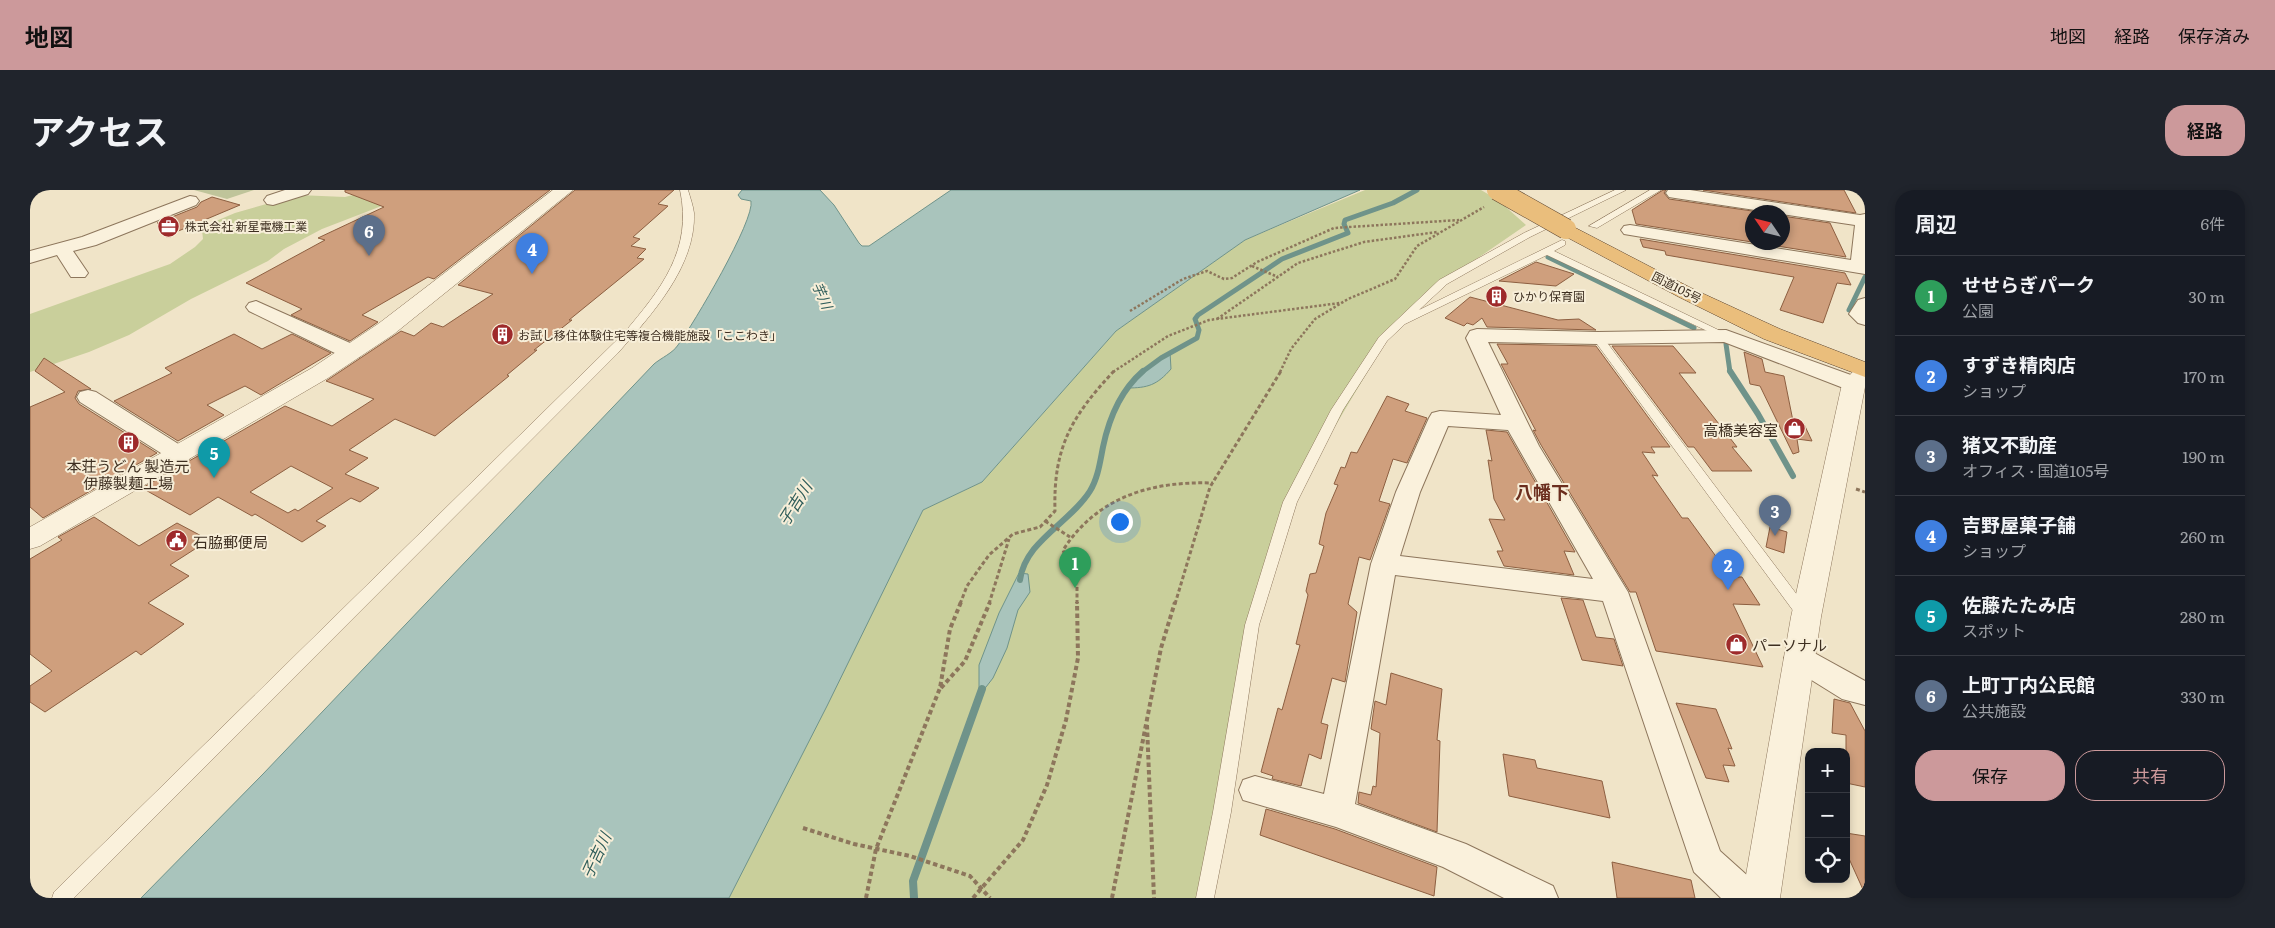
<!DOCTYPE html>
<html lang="ja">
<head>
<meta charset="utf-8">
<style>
	body { margin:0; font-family:Literata,"Noto Sans JP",serif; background:#20242c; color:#f1f3f6 }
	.controls { position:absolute; right:15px; bottom:15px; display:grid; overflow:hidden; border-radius:10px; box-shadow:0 2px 8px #0003 }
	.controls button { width:45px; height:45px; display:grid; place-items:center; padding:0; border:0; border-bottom:1px solid #363941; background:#171b24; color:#f1f3f6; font:25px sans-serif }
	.compass { position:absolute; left:1715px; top:15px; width:45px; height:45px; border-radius:50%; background:#171b24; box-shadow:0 2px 8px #0003; rotate:305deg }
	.you { position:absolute; left:1089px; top:331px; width:18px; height:18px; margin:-12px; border:4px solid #fff; border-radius:50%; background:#1a73e8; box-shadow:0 0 0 8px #1a73e833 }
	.badge { display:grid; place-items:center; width:32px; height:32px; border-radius:50%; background:#cc999b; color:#fff; font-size:16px; font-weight:700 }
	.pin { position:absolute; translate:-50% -41px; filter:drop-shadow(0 1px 2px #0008) }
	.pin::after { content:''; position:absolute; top:26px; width:18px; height:15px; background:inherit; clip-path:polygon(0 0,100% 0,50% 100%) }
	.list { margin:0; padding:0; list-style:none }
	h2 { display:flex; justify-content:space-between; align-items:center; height:65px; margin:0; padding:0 20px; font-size:21px }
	h2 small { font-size:16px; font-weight:400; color:#9ea1a6 }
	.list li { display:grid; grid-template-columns:32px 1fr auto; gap:15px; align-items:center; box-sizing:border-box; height:80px; padding:0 20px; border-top:1px solid #363941 }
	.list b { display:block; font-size:19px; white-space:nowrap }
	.list p { margin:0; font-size:16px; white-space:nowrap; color:#9ea1a6 }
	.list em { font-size:16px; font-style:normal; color:#9ea1a6 }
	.actions { display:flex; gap:10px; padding:15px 20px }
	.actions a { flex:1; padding:11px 0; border:1px solid #cc999b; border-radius:20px; text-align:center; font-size:18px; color:#cc999b }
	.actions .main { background:#cc999b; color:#111 }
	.icon { flex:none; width:28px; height:28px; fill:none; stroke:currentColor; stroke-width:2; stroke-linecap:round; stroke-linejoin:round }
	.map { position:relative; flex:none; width:1835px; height:708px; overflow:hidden; border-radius:20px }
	header { display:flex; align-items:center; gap:30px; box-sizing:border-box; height:70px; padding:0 25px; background:#cc999b; color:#111 }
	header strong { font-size:24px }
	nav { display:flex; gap:28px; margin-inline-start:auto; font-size:18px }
	.intro { display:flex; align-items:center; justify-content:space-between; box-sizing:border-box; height:120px; padding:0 30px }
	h1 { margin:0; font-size:35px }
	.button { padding:12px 22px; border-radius:20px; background:#cc999b; color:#111; font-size:18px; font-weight:700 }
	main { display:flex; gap:30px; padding:0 30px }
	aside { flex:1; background:#171b24; border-radius:20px; box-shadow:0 2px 8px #0003 }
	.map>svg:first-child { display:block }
	.green { fill:#c9cf9b }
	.cemetery { fill:#bfc49a }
	.water { fill:#a9c4bc; stroke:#6f938a }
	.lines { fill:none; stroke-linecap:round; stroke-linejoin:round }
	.stream-far2 { stroke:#6f938a; stroke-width:5 }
	.stream-far1 { stroke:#6f938a; stroke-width:6 }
	.stream { stroke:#6f938a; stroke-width:8 }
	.building { fill:#cf9f7d; stroke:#8d5f41; fill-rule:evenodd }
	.service-casing { stroke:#8d765c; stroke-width:1 }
	.minor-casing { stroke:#8d765c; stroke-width:2 }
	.tertiary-casing { stroke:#8d765c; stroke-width:1 }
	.trunk-casing { stroke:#5b4430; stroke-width:1 }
	.path-far2 { stroke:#8d765c; stroke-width:2.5; stroke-dasharray:2.5 2; stroke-linecap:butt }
	.path-far1 { stroke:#8d765c; stroke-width:3; stroke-dasharray:4 2.5; stroke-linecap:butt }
	.path { stroke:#8d765c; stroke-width:4; stroke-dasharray:4.5 3; stroke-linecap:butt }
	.service { fill:#faf1dc; fill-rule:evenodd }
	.minor { fill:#faf1dc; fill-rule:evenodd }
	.tertiary { fill:#faf1dc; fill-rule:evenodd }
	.trunk { fill:#eabe7c; fill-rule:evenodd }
	.trunk-bridge-casing { stroke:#5b4430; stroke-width:21; stroke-linecap:butt }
	.trunk-bridge { stroke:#eabe7c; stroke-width:20 }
	.labels { text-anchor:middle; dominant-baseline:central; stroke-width:4; stroke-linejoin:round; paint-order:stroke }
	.far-poi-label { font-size:12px; fill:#3d2e20; stroke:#f7eed8; text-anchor:start }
	.far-street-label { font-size:12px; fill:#3d2e20; stroke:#f7eed8 }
	.far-water-label { font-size:14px; font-style:italic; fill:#2f5d5a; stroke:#f7eed8 }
	.poi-label { font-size:15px; fill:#3d2e20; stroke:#f7eed8; text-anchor:start }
	.water-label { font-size:16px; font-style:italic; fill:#2f5d5a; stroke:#f7eed8 }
	.quarter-label { font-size:18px; font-weight:bold; fill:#6b2e1e; stroke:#f7eed8 }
</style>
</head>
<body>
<header>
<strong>地図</strong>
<nav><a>地図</a><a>経路</a><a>保存済み</a></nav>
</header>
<div class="intro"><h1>アクセス</h1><a class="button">経路</a></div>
<main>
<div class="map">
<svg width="1835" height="708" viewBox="0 0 1835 708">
	<rect width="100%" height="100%" fill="#f0e4c8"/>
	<!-- green -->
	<g class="green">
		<polygon points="383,0 349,17 292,39 254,59 238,71 161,109 99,145 59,162 0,182 0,124 140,74 165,57 173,49 172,40 179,34 205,23 268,5 315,7 339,1"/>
		<polygon points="1335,0 1451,0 1468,10 1496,35 1413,92 1363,139 1260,312 1214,476 1175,708 699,708 893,320 952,292 1086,141 1215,50"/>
	</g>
	<!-- cemetery -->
	<polygon class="cemetery" points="164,0 224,0 197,9"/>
	<!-- water -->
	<g class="water">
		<path d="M712,0H790L804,15L829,53L832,56H839L921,0H1330L1215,50L1086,141L952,292L893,320L797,516L699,708H111L233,584L624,174C631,168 643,163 648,155C663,135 725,30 721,11L711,9L708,5Z"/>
		<path d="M1140,162L1141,179C1127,195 1118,198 1097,198L1102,191Z"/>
		<polygon points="989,383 998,384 1000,402 988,420 977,458 963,488 949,506 949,475 969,423"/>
	</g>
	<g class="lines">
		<!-- stream-far2 -->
		<g class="stream-far2">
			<polyline points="1518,67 1664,138"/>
			<polyline points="1819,120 1835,87"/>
			<polyline points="1696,154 1700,182"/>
			<polyline points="1112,182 1131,168 1167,148 1169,140 1165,129 1168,125 1252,69 1318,43 1314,34 1315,30 1363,13 1387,0"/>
		</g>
		<!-- stream-far1 -->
		<g class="stream-far1">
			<polyline points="1700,181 1728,224 1763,286"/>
			<path d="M990,390C995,351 1040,333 1060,301C1068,288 1070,272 1073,257C1079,228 1090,201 1113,181"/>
		</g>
		<!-- stream -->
		<polyline class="stream" points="884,708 883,691 952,499"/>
	</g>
	<!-- building -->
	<g class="building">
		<polygon points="315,0 520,0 404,89 398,87 332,125 348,132 320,151 261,125 272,119 216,93 295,50 288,48 354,17 315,2"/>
		<path d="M545,0H644L628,14L638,16L603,47L610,49L601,56L616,59L607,68L614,69L539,130H542L504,160H507L477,185L479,186L405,246L365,229L319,260L338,268L315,284L349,298L330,312L321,308L286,331L296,336L272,352L225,324L222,326L188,307L160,325L112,298L255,216L302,236L344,209L296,191L371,141L384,146L401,133L413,137L463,104L428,95ZM261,276L303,298L268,321L265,319L258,323L220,302Z"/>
		<polygon points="1633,0 1636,0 1634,3 1639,9 1729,22 1722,22 1722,52 1606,34 1602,20"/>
		<polygon points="1673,0 1814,0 1826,23"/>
		<polygon points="182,7 210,15 146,42 127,33 167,17 171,12"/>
		<polygon points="1752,26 1800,33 1816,67 1722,52 1752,52"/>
		<polygon points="1610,49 1815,83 1821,95 1807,93 1793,133 1750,120 1764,87 1636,65 1635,61 1613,57"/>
		<polygon points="1506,72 1544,84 1526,96 1469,91"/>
		<polygon points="1440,107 1528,130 1549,129 1566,140 1457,137 1452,128 1443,135 1437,133 1434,136 1415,128"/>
		<polygon points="204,144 232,159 262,144 301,163 231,205 215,196 177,215 194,225 148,251 84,211 142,183 135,178"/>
		<polygon points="1467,154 1566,156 1640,257 1621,257 1625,263 1612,262 1628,286 1622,285 1652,328 1658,328 1701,387 1712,387 1730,415 1703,414 1733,477 1626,461 1606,402 1600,402 1511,255 1503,240 1506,241 1471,174 1478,174"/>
		<polygon points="1582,156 1643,156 1666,183 1649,183 1707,257 1702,257 1722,281 1682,281 1664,257 1658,257"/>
		<polygon points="1714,162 1732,169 1735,182 1754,186 1763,231 1773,232 1782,251 1767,249 1769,262 1763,264 1730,196 1720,194"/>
		<polygon points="14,168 61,199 48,201 45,208 49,214 127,263 13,328 0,317 0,217 35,202 5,181"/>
		<polygon points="1357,206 1379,214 1375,221 1397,228 1377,273 1363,269 1349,311 1360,314 1340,370 1329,367 1318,414 1327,422 1315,492 1302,488 1291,533 1298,535 1291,569 1279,564 1271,596 1242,589 1243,586 1231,582 1248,518 1252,520 1270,455 1266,454 1278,405 1276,401 1280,384 1286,383 1294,356 1289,354 1296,323 1308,295 1304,294 1311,277 1315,278 1321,262 1327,263"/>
		<polygon points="1456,240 1477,242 1545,362 1534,361 1544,385 1474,376 1467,361 1473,361 1459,329 1475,330 1464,309 1458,270 1462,271"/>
		<polygon points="64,327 109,356 147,333 179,350 140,375 159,386 118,413 154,434 111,465 106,461 15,522 0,512 0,496 22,481 0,464 0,369 32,350 28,347"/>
		<polygon points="1740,337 1757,342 1754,363 1736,357"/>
		<polygon points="1531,408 1553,410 1566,447 1584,449 1593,476 1552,470"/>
		<polygon points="1361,483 1412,499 1407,550 1410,551 1407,642 1328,613 1329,602 1341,605 1343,596 1346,597 1350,543 1341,539 1345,511 1356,515"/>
		<polygon points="1804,509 1820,513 1835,541 1835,597 1816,593 1816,545 1802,543"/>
		<polygon points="1646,513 1686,519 1702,559 1698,558 1705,576 1693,575 1699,592 1676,588"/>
		<polygon points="1473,564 1505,570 1507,578 1572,591 1580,628 1479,606"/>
		<polygon points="1236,619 1305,639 1407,677 1404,706 1230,645"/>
		<polygon points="1816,643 1835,646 1835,704 1816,662"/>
		<polygon points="1582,672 1661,690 1665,708 1587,708"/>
	</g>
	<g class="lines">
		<defs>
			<g id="service">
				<path d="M650,0H658C660,7 663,15 664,23C666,77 621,125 588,163L44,708H22L24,702L594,143C631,99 663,60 650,0Z"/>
				<polygon points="1585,0 1596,0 1500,47 1417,94 1389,120 1532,50 1535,51 1535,55 1524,61 1701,146 1700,148 1692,148 1517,65 1375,134 1357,151 1313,220 1267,312 1229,435 1201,622 1184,708 1166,708 1183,622 1215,435 1253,312 1301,220 1349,147 1409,90 1494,43"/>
				<polygon points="1620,0 1631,0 1567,38 1559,36"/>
				<polygon points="1568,145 1572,146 1780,422 1782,426 1780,430 1770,430 1564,150 1563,148"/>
			</g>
			<g id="minor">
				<polygon points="255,0 281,0 278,4 243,15 237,14 234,10 237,6"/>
				<polygon points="1638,0 1660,0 1830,25 1835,24 1835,84 1594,44 1591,40 1594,36 1600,35 1821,70 1825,35 1645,8 1639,7 1636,3"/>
				<polygon points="160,6 166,7 169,11 166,15 66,55 43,61 58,83 55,87 41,87 27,65 0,73 0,61 52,47"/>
				<polygon points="1835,108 1835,135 1828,133 1819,124 1828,110"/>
				<polygon points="226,111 329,157 332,162 329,167 321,168 313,167 219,121 216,117 219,113"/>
				<path d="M1447,139L1568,142L1696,140L1832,189L1835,194L1832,199L1824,201L1816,199L1694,152L1568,154L1458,152L1509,256L1598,402L1690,661L1729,696L1734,708H1691L1664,682L1573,411L1365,385L1325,614L1436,654L1523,696L1528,708H1474L1413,677L1306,637L1213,610L1209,600L1213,590L1225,586L1294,604L1341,374L1366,302L1399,228L1402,223L1410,221L1471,225L1436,148L1440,141ZM1418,236L1478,240L1563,389L1370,366L1390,302Z"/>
				<polygon points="58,200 66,202 158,260 162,265 158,270 150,273 142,270 50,212 47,207 50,202"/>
				<polygon points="1769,457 1779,460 1835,491 1835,515 1812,509 1759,476 1754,468 1759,460"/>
			</g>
			<g id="tertiary">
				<polygon points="523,0 543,0 364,144 298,188 10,356 0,359 0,337 282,178 348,134"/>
				<polygon points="1835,175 1835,197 1791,427 1750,708 1712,708 1761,427 1812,194 1827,177"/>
			</g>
			<polygon id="trunk" points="1536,33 1663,99 1750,139 1835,172 1835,187 1734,149 1649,107 1529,43 1527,39 1529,35"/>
		</defs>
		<!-- service casing -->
		<use href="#service" class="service-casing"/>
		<!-- minor casing -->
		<use href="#minor" class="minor-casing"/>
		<!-- tertiary casing -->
		<use href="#tertiary" class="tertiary-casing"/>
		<!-- trunk casing -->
		<use href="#trunk" class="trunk-casing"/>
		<!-- path-far2 -->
		<g class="path-far2">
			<polyline points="1222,76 1248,87"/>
			<polyline points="1100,121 1153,89 1177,81 1194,89 1202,88 1227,72 1304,38 1429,30"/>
			<polyline points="1187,129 1268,73 1334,52 1407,42"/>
			<polyline points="1083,182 1138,146 1179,130 1310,113"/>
			<polyline points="1250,182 1261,159 1285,129 1318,109 1365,89 1387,56 1454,17"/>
		</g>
		<!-- path-far1 -->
		<g class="path-far1">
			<polyline points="1826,299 1835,302"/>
			<polyline points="1015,331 1040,347"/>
			<path d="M930,414L937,396L959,365L983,344L1010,337L1025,321C1023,257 1042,226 1084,181"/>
			<polyline points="959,414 979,349"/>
			<path d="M1047,414V397L1033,360C1068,306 1122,291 1183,293"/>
			<polyline points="1145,414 1180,297 1251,181"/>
		</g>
		<!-- path -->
		<g class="path">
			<polyline points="911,498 935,471 960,412"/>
			<polyline points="1117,535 1124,708"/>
			<polyline points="773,638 824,654 880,666 940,686 960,708"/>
			<polyline points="836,708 846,659 910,498 920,439 931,412"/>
			<polyline points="943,708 993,650 1017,595 1036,530 1048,468 1047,412"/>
			<polyline points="1082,708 1131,458 1145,412"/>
		</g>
		<!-- service -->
		<use href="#service" class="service"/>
		<!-- minor -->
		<use href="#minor" class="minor"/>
		<!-- tertiary -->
		<use href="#tertiary" class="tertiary"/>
		<!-- trunk -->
		<use href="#trunk" class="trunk"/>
		<defs>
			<polyline id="trunk-bridge" points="1467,0 1536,39"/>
		</defs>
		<!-- trunk-bridge casing -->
		<use href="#trunk-bridge" class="trunk-bridge-casing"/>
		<!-- trunk-bridge -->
		<use href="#trunk-bridge" class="trunk-bridge"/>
	</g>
	<!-- icons -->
	<defs>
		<symbol id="office-disc" viewBox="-11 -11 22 22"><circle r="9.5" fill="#9e2a2b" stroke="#f7eed8"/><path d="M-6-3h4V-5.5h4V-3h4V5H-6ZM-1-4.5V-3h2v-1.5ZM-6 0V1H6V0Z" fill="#fff"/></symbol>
		<symbol id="building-disc" viewBox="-11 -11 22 22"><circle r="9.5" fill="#9e2a2b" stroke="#f7eed8"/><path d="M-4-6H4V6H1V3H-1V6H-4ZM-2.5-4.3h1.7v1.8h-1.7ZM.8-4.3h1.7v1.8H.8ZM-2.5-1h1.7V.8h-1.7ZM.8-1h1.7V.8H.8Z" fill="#fff"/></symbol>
		<symbol id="shop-disc" viewBox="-11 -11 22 22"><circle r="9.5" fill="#9e2a2b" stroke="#f7eed8"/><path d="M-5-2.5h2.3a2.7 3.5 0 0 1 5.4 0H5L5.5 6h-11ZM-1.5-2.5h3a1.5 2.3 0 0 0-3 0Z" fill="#fff"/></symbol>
		<symbol id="civic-disc" viewBox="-11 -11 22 22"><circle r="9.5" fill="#9e2a2b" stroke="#f7eed8"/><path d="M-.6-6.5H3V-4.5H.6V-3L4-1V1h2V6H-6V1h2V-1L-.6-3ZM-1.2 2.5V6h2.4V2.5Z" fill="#fff"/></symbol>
	</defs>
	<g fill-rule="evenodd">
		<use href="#office-disc" x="126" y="24" width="25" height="25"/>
		<use href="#building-disc" x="1454" y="94" width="25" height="25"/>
		<use href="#building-disc" x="460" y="132" width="25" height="25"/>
		<use href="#shop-disc" x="1752" y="226" width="25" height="25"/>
		<use href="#building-disc" x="86" y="240" width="25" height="25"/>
		<use href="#civic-disc" x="134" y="338" width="25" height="25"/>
		<use href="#shop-disc" x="1694" y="442" width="25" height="25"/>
	</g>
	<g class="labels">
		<!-- far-poi labels -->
		<g class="far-poi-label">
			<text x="155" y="36">株式会社 新星電機工業</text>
			<text x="1483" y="106">ひかり保育園</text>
			<text x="488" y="145">お試し移住体験住宅等複合機能施設「ここわき」</text>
		</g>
		<!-- far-street labels -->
		<g class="far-street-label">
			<text transform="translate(1647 97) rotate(27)">国道105号</text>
		</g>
		<!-- far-water labels -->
		<g class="far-water-label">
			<text transform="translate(793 105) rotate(66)">芋川</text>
		</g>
		<!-- poi labels -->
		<g class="poi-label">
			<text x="1748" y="239" text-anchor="end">高橋美容室</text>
			<text x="98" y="275" text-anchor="middle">本荘うどん 製造元<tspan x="98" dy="17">伊藤製麺工場</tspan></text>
			<text x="163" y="351">石脇郵便局</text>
			<text x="1722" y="454">パーソナル</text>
		</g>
		<!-- water labels -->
		<g class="water-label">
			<text transform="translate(764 313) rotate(-58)">子吉川</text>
			<text transform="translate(565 665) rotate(-65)">子吉川</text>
		</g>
		<!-- quarter labels -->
		<g class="quarter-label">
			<text x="1512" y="301">八幡下</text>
		</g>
	</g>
</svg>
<div class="controls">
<button>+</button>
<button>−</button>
<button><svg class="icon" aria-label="locate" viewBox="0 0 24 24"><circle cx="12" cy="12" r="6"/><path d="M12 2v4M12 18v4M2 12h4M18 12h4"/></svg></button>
</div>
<svg class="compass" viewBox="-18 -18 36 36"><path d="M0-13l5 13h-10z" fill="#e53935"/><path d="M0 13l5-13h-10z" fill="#9ea1a6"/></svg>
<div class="you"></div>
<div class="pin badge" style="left:1045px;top:398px;background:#2e9e5b">1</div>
<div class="pin badge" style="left:1698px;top:400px;background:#3f7fe0">2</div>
<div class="pin badge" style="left:1745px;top:346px;background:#5c6f8a">3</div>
<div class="pin badge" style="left:502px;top:84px;background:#3f7fe0">4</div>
<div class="pin badge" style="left:184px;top:288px;background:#0f9aa8">5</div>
<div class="pin badge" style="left:339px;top:66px;background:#5c6f8a">6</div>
</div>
<aside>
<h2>周辺<small>6件</small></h2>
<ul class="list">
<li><span class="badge" style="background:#2e9e5b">1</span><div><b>せせらぎパーク</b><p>公園</p></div><em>30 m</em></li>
<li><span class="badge" style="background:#3f7fe0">2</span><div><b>すずき精肉店</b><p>ショップ</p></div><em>170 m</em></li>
<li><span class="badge" style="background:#5c6f8a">3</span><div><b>猪又不動産</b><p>オフィス · 国道105号</p></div><em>190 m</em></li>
<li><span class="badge" style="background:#3f7fe0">4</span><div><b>吉野屋菓子舗</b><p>ショップ</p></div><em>260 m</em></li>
<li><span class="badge" style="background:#0f9aa8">5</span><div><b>佐藤たたみ店</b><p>スポット</p></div><em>280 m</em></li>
<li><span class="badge" style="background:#5c6f8a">6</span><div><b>上町丁内公民館</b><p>公共施設</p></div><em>330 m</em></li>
</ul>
<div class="actions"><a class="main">保存</a><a>共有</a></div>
</aside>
</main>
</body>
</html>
